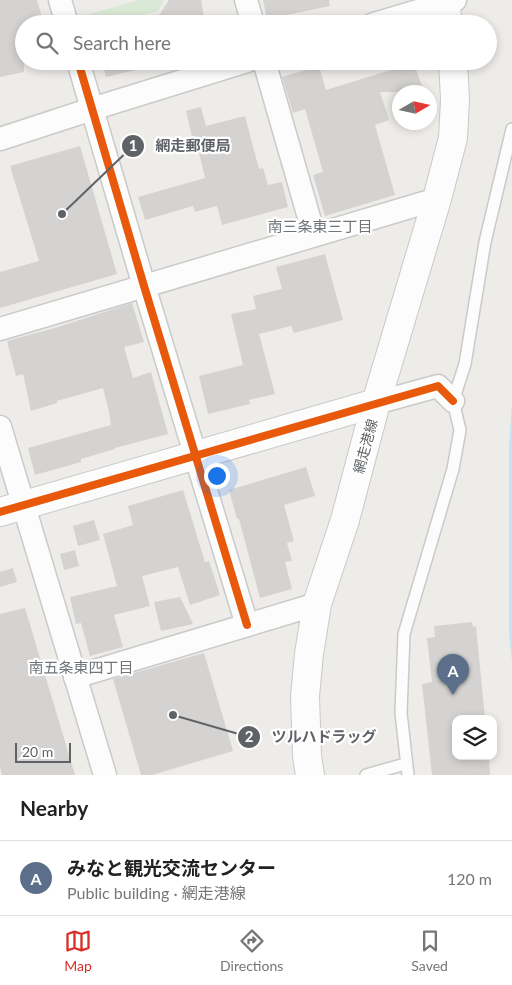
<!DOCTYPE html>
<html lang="en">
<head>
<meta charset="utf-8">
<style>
	body { margin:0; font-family:Lato,"Noto Sans JP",sans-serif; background:#f6f6f6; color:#222 }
	.controls { position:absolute; right:15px; bottom:15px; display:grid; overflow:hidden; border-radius:10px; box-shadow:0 2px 8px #0003 }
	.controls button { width:45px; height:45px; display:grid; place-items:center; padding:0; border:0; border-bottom:1px solid #e0e0e0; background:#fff; color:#222; font:25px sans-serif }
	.compass { position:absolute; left:392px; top:85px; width:45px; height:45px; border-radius:50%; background:#fff; box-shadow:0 2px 8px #0003; rotate:81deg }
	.scale { position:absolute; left:15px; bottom:12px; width:56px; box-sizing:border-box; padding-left:5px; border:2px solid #5f6367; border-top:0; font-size:14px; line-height:18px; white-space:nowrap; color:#5f6367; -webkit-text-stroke:4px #fff; paint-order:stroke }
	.you { position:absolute; left:216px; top:475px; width:18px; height:18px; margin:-12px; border:4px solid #fff; border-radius:50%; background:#1a73e8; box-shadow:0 0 0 8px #1a73e833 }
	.badge { display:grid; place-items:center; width:32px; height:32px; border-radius:50%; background:#d93025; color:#fff; font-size:16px; font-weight:700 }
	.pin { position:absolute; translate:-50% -41px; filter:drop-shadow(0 1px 2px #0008) }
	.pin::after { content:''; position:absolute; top:26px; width:18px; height:15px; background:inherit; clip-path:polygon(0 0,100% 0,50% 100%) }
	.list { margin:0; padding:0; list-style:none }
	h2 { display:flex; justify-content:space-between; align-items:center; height:65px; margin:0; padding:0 20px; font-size:21px }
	h2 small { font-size:16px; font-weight:400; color:#767676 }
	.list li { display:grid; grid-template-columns:32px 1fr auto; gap:15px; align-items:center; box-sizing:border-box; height:75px; padding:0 20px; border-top:1px solid #e0e0e0 }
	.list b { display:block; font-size:19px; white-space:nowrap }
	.list p { margin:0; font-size:16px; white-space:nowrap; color:#767676 }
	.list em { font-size:16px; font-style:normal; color:#767676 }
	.icon { flex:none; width:28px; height:28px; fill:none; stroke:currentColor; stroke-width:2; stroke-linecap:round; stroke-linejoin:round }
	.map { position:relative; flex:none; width:512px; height:775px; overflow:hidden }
	.search { position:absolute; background:#fff; box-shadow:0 2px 8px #0003; left:15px; right:15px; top:15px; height:55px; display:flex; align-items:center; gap:12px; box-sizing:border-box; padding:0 18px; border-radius:28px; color:#767676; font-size:19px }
	.sheet { height:140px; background:#fff }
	nav { display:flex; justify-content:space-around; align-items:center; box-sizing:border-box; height:70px; border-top:1px solid #e0e0e0; background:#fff; font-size:14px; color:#767676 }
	nav a { display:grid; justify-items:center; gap:2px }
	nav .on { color:#d93025 }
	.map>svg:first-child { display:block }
	.green { fill:#dae9d5 }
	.water { fill:#c0e4f6 }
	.building { fill:#d5d3d2 }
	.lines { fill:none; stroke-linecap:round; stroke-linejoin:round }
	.service-casing { stroke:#cacaca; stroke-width:14 }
	.minor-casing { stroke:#cacaca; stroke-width:25 }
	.tertiary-casing { stroke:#cacaca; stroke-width:30 }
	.secondary-casing { stroke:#c8c9c8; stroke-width:30 }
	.service { stroke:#fcfcfc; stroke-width:11 }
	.minor { stroke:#fcfcfc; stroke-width:22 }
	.tertiary { stroke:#fcfcfc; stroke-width:28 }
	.secondary { stroke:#fcfcfc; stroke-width:28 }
	.cycleway-casing { stroke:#fff; stroke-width:11 }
	.cycleway { stroke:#e8590c; stroke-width:8 }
	.labels { text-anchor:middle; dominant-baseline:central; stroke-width:4.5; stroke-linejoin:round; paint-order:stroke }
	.street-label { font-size:14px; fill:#5f6367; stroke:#fff }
	.neighbourhood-label { font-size:15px; fill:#707579; stroke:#fff }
	.leader { fill:none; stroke:#5f6367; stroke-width:2 }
	.callout-dot { fill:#5f6367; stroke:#fff; stroke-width:2 }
	.mark-label { font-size:15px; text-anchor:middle; font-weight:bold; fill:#fff }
	.callout-label { font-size:15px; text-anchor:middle; font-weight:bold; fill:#5f6367; stroke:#fff; stroke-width:4.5; stroke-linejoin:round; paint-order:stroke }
</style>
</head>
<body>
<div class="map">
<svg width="512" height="775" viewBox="0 0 512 775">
	<rect width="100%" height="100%" fill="#eeece9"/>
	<!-- green -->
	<polygon class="green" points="139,0 164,0 158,11 111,24 92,24 89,14"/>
	<!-- water -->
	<polygon class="water" points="512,404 512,662 509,632 509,446"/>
	<!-- building -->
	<g class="building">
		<polygon points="0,0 37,0 44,24 24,24 24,72 0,77"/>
		<polygon points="169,0 201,0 205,24 153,24"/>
		<polygon points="263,0 329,0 330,6 267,19"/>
		<polygon points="102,61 148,61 148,67 106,77"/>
		<polygon points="391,61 413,61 422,86 404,92 380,92 389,120 375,125 395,195 325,216 313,175 323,172 305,109 293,113 282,77 319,66 326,90 394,69"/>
		<polygon points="201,107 206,126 245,116 259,169 263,168 268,185 282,182 288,207 222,225 217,206 195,212 193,206 145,220 138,197 205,178 196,140 193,141 186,111"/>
		<polygon points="80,146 117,274 0,308 0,272 39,261 10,166"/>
		<polygon points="325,254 343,320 294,333 291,326 259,334 275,394 249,400 250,404 208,414 199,376 243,365 231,314 256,309 253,296 282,289 276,267"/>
		<polygon points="132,303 144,342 124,347 133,378 151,372 168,434 115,448 115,449 81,459 81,462 35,475 28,448 111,425 109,412 103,388 57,401 57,403 31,411 23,374 16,376 7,341 58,327"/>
		<polygon points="306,467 315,496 284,505 294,541 287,543 292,561 285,562 292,589 260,598 239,519 237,519 229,490"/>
		<polygon points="183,490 205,562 209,561 220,595 190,605 178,567 142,576 150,606 114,615 123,647 90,656 81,623 76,624 70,597 117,586 103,534 133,525 128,506"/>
		<polygon points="94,520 100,540 78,546 73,526"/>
		<polygon points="75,550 79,566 64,570 60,554"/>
		<polygon points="13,568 17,582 0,587 0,572"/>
		<polygon points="180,597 193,624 161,631 154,602"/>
		<polygon points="25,608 75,775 2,775 0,767 0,614"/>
		<polygon points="472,622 473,627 476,626 485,719 456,719 456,756 489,756 490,775 432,775 422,684 432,682 427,638 435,637 434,626"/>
		<polygon points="204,653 233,751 152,775 141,775 113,679"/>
	</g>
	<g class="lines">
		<defs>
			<g id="service">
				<polyline points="366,775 405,764"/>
				<polyline points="408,775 401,713 404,634 453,469 460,430 453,401 465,364 485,242 512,129"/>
			</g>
			<g id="minor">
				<polyline points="60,0 67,24"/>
				<polyline points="246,0 253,24"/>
				<polyline points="374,24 455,0"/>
				<polyline points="78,61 144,286 247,625"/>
				<polyline points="264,61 314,235"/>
				<polyline points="0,139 92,109 247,61"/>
				<polyline points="0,329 437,199"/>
				<polyline points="376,403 438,386 453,401"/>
				<polyline points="0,427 105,775"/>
				<polyline points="75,677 317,604"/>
			</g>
			<polyline id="tertiary" points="0,512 376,403"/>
			<g id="secondary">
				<polyline points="445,0 448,24"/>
				<polyline points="310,775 307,756 305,696 309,654 317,604 345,520 376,403 437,199 453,138 455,99 453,61"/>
			</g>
		</defs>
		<!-- service casing -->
		<use href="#service" class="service-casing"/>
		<!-- minor casing -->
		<use href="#minor" class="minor-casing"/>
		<!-- tertiary casing -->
		<use href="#tertiary" class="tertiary-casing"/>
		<!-- secondary casing -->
		<use href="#secondary" class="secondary-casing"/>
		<!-- service -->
		<use href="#service" class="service"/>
		<!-- minor -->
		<use href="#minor" class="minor"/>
		<!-- tertiary -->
		<use href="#tertiary" class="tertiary"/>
		<!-- secondary -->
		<use href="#secondary" class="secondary"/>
		<defs>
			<g id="cycleway">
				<polyline points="78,61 144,286 247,625"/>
				<polyline points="0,512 438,386 453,401"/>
			</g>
		</defs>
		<!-- cycleway casing -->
		<use href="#cycleway" class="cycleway-casing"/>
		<!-- cycleway -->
		<use href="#cycleway" class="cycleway"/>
	</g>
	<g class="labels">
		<!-- street labels -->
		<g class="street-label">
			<text transform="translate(365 446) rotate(-75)">網走港線</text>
		</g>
		<!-- neighbourhood labels -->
		<g class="neighbourhood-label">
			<text x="320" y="226">南三条東三丁目</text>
			<text x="81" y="667">南五条東四丁目</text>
		</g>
	</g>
	<!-- callouts -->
	<path class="leader" d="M62 214L133 146M173 715L249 737"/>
	<g class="callout-dot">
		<circle cx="62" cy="214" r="5"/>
		<circle cx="173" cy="715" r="5"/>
		<circle cx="133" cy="146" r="12"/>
		<circle cx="249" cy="737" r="12"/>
	</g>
	<g class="mark-label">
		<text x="133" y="151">1</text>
		<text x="249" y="742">2</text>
	</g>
	<g class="callout-label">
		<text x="193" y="151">網走郵便局</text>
		<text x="324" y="742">ツルハドラッグ</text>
	</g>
</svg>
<div class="controls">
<button><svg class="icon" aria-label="layers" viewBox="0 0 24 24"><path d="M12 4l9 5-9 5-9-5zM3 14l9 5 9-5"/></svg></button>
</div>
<svg class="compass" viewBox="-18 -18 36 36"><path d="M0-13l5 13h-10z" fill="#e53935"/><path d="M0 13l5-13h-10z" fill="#767676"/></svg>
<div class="scale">20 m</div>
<div class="you"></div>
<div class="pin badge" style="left:453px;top:695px;background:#5c6f8a">A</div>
<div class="search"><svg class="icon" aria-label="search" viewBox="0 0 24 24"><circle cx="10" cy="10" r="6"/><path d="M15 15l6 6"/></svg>Search here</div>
</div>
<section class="sheet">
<h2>Nearby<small></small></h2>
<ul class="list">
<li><span class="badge" style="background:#5c6f8a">A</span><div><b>みなと観光交流センター</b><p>Public building · 網走港線</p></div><em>120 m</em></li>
</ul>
</section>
<nav>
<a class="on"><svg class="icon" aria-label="map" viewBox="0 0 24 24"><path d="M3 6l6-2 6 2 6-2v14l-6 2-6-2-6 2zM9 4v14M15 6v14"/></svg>Map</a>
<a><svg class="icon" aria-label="directions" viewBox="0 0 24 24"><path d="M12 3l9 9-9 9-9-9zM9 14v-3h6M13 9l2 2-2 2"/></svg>Directions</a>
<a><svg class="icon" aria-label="saved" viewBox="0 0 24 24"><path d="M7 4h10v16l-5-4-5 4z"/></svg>Saved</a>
</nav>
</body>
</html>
